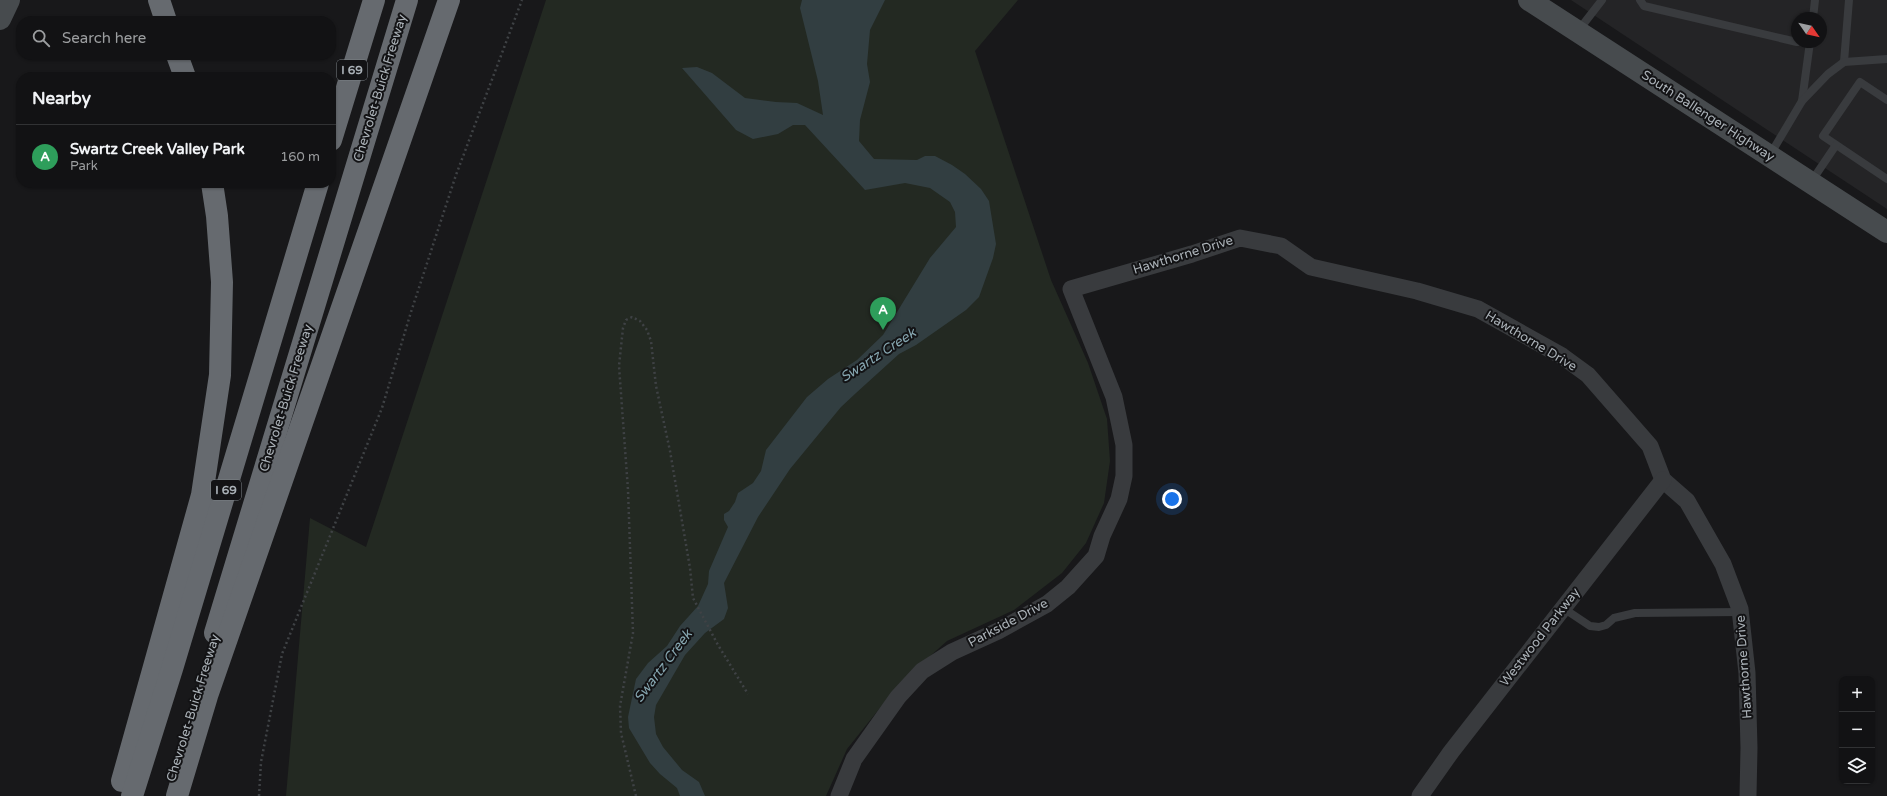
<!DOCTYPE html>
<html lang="en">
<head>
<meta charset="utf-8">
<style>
	body { margin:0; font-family:"Varela Round",sans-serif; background:#1f2022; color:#f1f3f6 }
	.controls { position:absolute; right:12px; bottom:12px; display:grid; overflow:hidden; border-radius:8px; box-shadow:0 1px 3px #0004 }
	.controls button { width:36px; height:36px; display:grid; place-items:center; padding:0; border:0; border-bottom:1px solid #313234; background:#121214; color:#f1f3f6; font:20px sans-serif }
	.compass { position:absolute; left:1791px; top:12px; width:36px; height:36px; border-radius:50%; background:#121214; box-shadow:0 1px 3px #0004; rotate:124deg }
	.you { position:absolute; left:1172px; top:499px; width:14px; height:14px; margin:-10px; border:3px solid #fff; border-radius:50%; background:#1a73e8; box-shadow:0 0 0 6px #1a73e833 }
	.badge { display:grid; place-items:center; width:26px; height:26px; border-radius:50%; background:#e28a48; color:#fff; font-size:13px; font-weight:700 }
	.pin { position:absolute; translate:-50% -33px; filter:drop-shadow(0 1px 2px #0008) }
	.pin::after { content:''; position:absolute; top:21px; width:14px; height:12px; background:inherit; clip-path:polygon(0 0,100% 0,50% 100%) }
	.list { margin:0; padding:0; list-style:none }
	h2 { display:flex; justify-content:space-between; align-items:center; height:52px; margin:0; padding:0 16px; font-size:17px }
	h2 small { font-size:13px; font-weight:400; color:#9c9ea0 }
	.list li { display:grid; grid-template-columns:26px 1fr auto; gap:12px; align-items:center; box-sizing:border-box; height:64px; padding:0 16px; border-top:1px solid #313234 }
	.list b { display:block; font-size:15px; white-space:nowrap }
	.list p { margin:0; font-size:13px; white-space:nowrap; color:#9c9ea0 }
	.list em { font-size:13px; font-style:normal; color:#9c9ea0 }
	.icon { flex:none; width:22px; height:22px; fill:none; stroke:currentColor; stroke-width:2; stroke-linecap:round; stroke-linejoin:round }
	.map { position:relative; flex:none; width:1887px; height:796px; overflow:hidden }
	.search { position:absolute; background:#121214; box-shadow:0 1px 3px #0004; left:16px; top:16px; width:320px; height:44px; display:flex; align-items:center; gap:10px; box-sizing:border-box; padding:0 14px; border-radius:16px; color:#9c9ea0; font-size:15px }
	.panel { position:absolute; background:#121214; box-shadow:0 1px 3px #0004; left:16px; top:72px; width:320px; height:116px; border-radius:16px }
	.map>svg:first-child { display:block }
	.built { fill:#242426; fill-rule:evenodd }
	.green { fill:#232922 }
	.water { fill:#323e41 }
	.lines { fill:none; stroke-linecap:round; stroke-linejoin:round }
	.path { stroke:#3f4245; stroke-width:2.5; stroke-dasharray:2 3; stroke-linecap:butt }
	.lane { stroke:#393b3e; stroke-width:8 }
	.street { stroke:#393b3e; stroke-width:17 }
	.secondary { stroke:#474b4e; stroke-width:22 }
	.highway { stroke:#666a6f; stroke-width:22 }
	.labels { text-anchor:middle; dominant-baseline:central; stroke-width:4; stroke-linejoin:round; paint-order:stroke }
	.shield { fill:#131315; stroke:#7d8287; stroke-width:1 }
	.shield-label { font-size:12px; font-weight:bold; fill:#abb2b8 }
	.street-label { font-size:13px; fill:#abb2b8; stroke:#131315 }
	.water-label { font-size:14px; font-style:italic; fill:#86a6b0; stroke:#131315 }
</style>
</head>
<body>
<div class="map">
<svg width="1887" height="796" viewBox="0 0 1887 796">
	<rect width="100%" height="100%" fill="#18181a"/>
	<!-- built -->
	<path class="built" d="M1571,0H1887V209ZM1797,18H1821V42H1797Z"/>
	<!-- green -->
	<polygon class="green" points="546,0 1018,0 975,51 1051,280 1088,363 1107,419 1110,461 1104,503 1086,543 1062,573 1014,610 947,641 900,683 847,749 826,796 286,796 310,518 366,547"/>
	<!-- water -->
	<polygon class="water" points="802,0 885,0 870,30 867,64 870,82 860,120 859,141 874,159 917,160 925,156 935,156 952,165 965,174 981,189 989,201 996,244 993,258 979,297 966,310 916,345 899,354 856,393 841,407 790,469 758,517 724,583 728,608 724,619 705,633 685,655 656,705 654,717 656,734 663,747 682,770 699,782 705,796 680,796 677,788 660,774 650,763 629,728 628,717 636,679 648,663 667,646 680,626 698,606 708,584 709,571 728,527 724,520 724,514 729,511 735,502 738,493 753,483 761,471 766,450 807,397 828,379 857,360 883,335 930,258 956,227 955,212 950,202 930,188 905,183 865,190 805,125 793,125 778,134 753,139 736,130 682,68 697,67 712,73 745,98 776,102 797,103 823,115 818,81 800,8"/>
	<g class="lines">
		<!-- path -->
		<g class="path">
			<polyline points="259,796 261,762 282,654 382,408 411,312 456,175 522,0"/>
			<polyline points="636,796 621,733 620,706 633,633 628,490 619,366 623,328 626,320 632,317 640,321 647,330 651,341 656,386 670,451 690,568 693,598 718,645 748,694"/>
		</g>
		<!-- lane -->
		<g class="lane">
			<polyline points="1640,0 1644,6 1797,42"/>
			<polyline points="1813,18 1815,0"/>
			<polyline points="1578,31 1602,0"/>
			<polyline points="1844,62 1849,0"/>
			<polyline points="1887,100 1860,82 1823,136 1887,179"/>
			<polyline points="1802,101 1810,42"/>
			<polyline points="1770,155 1802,101 1828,74 1844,62 1887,59"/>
			<polyline points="1811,182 1836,145"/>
			<polyline points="1563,608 1590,626 1599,627 1606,625 1614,618 1635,613 1740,612"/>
		</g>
		<!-- street -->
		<g class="street">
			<polyline points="839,796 854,759 898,697 922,671 952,652 998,631 1047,604 1068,587 1096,556 1102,536 1119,499 1124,476 1124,445 1114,397 1071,289 1192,254 1240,238 1281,246 1311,267 1417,291 1478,309 1562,356 1588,375 1650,446 1663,480 1687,501 1723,564 1740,609 1747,673 1749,748 1748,796"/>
			<polyline points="1420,796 1451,752 1663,480"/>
		</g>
		<!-- secondary -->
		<g class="secondary">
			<polyline points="1529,0 1887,232"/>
			<polyline points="0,19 9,0"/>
		</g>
		<!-- highway -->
		<g class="highway">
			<polyline points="159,0 166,21"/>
			<polyline points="177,55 185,77"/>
			<polyline points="331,140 374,0"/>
			<polyline points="215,633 407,0"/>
			<polyline points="122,781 202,495 220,375 222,282 217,216 212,183"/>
			<polyline points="132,796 172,669 318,183"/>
			<polyline points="177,796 207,696 449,0"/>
		</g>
	</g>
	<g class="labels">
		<!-- shield labels -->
		<g class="shield">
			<rect x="337" y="60" width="30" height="20" rx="3"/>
			<rect x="211" y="480" width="30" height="20" rx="3"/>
		</g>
		<g class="shield-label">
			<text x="352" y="70">I 69</text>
			<text x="226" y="490">I 69</text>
		</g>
		<!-- street labels -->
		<g class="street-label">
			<text transform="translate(380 88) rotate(-73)">Chevrolet-Buick Freeway</text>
			<text transform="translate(1708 116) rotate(33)">South Ballenger Highway</text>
			<text transform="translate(1183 255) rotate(-17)">Hawthorne Drive</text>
			<text transform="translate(1531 341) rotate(31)">Hawthorne Drive</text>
			<text transform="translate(286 398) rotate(-73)">Chevrolet-Buick Freeway</text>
			<text transform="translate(1008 623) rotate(-28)">Parkside Drive</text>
			<text transform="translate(1540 637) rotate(-52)">Westwood Parkway</text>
			<text transform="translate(1744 667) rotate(-94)">Hawthorne Drive</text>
			<text transform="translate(193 708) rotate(-73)">Chevrolet-Buick Freeway</text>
		</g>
		<!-- water labels -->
		<g class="water-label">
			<text transform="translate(878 355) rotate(-33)">Swartz Creek</text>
			<text transform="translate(663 666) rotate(-53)">Swartz Creek</text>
		</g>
	</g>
</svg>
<div class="controls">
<button>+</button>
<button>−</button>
<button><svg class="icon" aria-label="layers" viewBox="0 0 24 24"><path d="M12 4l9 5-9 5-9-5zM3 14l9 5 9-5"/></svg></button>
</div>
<svg class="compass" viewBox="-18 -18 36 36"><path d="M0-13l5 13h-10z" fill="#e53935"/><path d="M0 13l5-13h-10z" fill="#9c9ea0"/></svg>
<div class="you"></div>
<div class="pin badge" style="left:883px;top:330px;background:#2e9e5b">A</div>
<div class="search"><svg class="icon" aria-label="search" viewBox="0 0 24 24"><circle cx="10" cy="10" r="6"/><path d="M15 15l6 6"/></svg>Search here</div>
<section class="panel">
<h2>Nearby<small></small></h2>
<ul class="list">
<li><span class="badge" style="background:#2e9e5b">A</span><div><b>Swartz Creek Valley Park</b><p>Park</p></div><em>160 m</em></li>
</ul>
</section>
</div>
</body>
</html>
